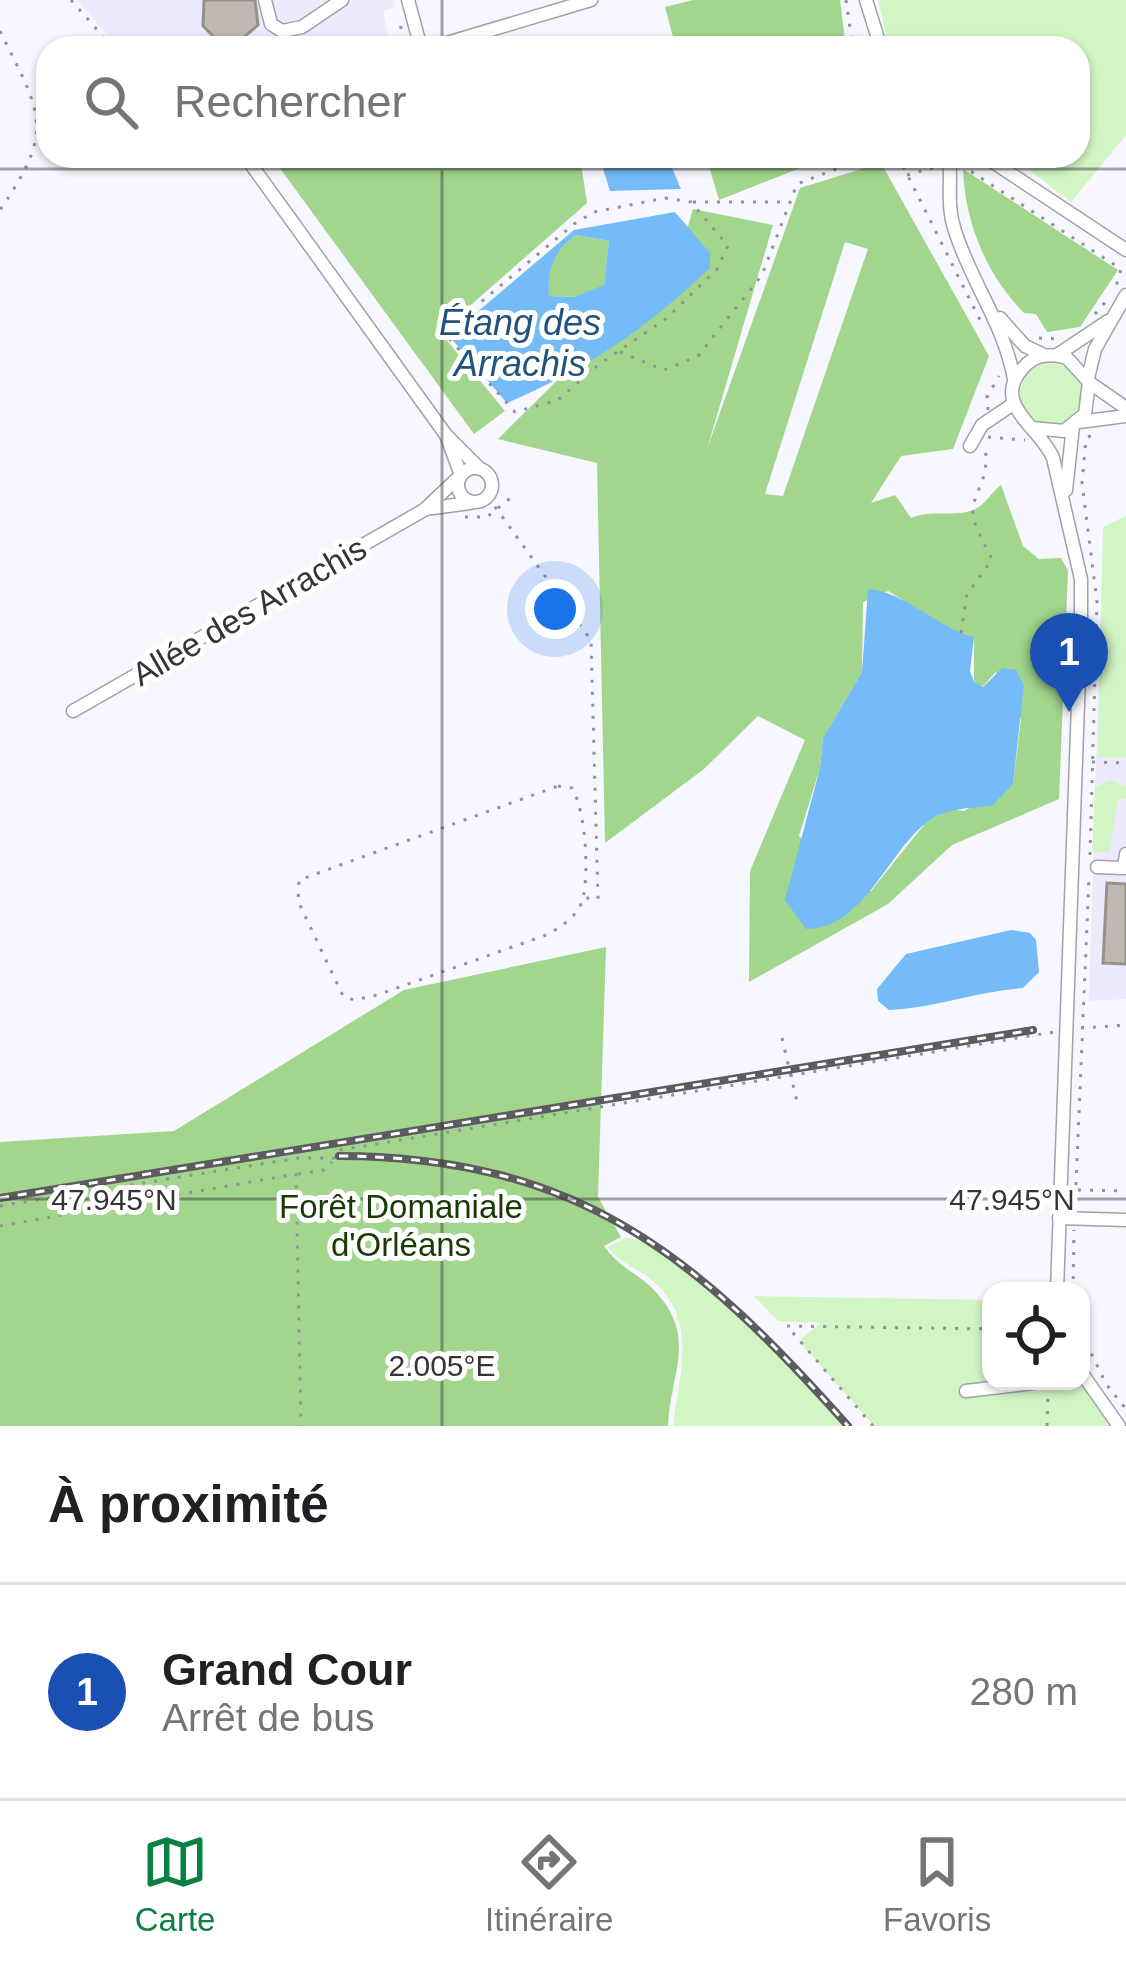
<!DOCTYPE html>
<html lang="fr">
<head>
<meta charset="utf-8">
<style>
	body { margin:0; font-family:Helvetica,sans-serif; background:#f2f2f2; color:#202124 }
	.controls { position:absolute; right:36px; bottom:36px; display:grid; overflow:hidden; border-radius:24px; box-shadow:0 3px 9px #0004 }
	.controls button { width:108px; height:108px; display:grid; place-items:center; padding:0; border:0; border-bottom:3px solid #e0e0e0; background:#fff; color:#202124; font:60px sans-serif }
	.you { position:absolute; left:555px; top:609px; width:42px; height:42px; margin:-30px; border:9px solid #fff; border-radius:50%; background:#1a73e8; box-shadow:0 0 0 18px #1a73e833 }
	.badge { display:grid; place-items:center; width:78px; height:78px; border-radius:50%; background:#0b8043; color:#fff; font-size:39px; font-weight:700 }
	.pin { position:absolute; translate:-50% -99px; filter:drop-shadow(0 3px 6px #0008) }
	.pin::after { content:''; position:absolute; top:63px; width:42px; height:36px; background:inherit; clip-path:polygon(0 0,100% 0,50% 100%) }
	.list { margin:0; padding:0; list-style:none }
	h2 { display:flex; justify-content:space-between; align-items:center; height:156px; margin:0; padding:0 48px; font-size:51px }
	h2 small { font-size:39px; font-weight:400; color:#757577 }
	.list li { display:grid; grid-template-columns:78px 1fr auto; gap:36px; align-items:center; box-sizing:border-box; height:216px; padding:0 48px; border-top:3px solid #e0e0e0 }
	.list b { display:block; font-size:45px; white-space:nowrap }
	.list p { margin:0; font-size:39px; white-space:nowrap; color:#757577 }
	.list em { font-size:39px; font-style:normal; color:#757577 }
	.icon { flex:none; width:66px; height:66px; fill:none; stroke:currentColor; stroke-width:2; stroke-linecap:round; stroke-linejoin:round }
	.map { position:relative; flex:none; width:1126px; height:1426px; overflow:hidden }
	.search { position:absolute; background:#fff; box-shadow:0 3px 9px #0004; left:36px; right:36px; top:36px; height:132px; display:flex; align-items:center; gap:30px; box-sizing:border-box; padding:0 42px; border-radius:36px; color:#757577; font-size:45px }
	.sheet { height:372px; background:#fff }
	nav { display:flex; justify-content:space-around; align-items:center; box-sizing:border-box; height:168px; border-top:3px solid #e0e0e0; background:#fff; font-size:33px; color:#757577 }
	nav a { display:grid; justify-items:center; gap:6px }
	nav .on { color:#0b8043 }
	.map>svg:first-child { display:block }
	.built { fill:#eceafc }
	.green { fill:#d2f5c4 }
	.forest { fill:#a2d68c; fill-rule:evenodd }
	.water { fill:#75bbf8; fill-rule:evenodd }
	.building { fill:#bfb9b1; stroke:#969189; stroke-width:3 }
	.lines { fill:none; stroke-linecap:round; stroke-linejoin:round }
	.minor-casing { stroke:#a1a1aa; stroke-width:15 }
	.path { stroke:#929298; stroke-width:3; stroke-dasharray:3 9; stroke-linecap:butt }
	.minor { stroke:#fff; stroke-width:12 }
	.rail-casing { stroke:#5b5b60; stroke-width:8 }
	.rail { stroke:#fff; stroke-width:3; stroke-dasharray:9; stroke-linecap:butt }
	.ticks { fill:none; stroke:#353539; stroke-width:3; stroke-opacity:0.45 }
	.labels { text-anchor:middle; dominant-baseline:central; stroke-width:10; stroke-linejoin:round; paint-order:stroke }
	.street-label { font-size:33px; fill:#353539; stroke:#fff }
	.park-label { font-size:33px; fill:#193905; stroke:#fff }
	.water-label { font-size:36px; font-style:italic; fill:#22537c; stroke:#fff }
	.ticks-label { font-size:30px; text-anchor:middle; fill:#353539; stroke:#fff; stroke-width:10; stroke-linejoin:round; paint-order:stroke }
</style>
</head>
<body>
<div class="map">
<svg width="1126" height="1426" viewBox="0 0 1126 1426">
	<rect width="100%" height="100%" fill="#f7f7ff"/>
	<!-- built -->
	<g class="built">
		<polygon points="77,0 394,0 396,7 383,11 390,44 372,48 119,48"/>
		<polygon points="1126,516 1126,999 1089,1001 1103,527"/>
	</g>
	<!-- green -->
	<g class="green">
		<polygon points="878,0 1126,0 1126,135 1071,202 1011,156 1078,156 1078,48 889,48"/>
		<circle cx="1051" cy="394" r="31"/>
		<polygon points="1126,516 1126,758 1098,757 1103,527"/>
		<polygon points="1110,780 1126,786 1126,799 1118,798 1109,852 1092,852 1095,788"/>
		<path d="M625,1238C689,1239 800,1378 842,1426H673C679,1375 699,1321 653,1281C637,1267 622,1266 608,1247Z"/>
		<path d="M754,1296L991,1300V1381H1025V1392C1045,1392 1058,1381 1078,1381L1113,1426H874L799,1341L820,1323L778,1321Z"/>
	</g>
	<!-- forest -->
	<g class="forest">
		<polygon points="693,0 840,0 846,48 676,48 665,7"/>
		<polygon points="271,156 580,156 587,203 440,332 505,411 474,434"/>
		<polygon points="706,156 831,156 719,200"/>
		<path d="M881,163L989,356L953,449L901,456L871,503L895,495L911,518C934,508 961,520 980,506C987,501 993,491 1001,485L1023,546L1039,559L1061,558L1068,570L1059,799L952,845L888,904L749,982L750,871L805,740L758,716L704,769L605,843L597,463L498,439L678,261L693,209L773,225L707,449L800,188ZM845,242L868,249L783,496L765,494ZM888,591L953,631L974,637V682L982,687L996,672L1021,719L1013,784L964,811L951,809L927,821L871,891L799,836L820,768L823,738L862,672L863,602Z"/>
		<path d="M963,169L1118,270L1080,327L1047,332L1036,314L1024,313C986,274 965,223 963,169Z"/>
		<path d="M576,235L609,241L604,286L574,297L548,296C548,270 554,249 576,235Z"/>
		<path d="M606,947L598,1197L621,1237L604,1246C622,1271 637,1272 654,1290C699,1338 670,1372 668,1426H0V1142L174,1131L404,990Z"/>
	</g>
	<!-- water -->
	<g class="water">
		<polygon points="599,156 667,156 681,189 610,191"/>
		<path d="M675,212L710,253V268C643,331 592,366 507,403L449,336L574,230ZM576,235L609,241L604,285L574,297L549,296C547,271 555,249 576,235Z"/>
		<path d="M868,589C908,593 935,627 974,637L970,671L974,682L983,687L1002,668L1016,670L1024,685L1013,784L993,805C972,809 949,807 930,820C889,848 865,929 806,929L785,900L820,768L823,738L862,672Z"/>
		<path d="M1011,930L1030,933L1036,940L1039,972L1023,988C978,991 934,1008 889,1010L878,1001L877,989L906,954Z"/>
	</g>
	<!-- building -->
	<g class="building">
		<polygon points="204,0 255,0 258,25 237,43 218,41 203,26"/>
		<polygon points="1107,883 1126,884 1126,964 1103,963"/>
	</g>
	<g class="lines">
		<defs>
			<g id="minor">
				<polyline points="265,0 271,24 282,31 302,27 342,0"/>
				<polyline points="408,0 421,48"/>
				<polyline points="866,0 881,48"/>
				<polyline points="430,48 591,0"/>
				<polyline points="245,156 446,435 479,468"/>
				<path d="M949,156C952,182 946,205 955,231C971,282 1004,324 1014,379"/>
				<polyline points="984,156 1126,250"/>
				<polyline points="1000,318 1025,346 1044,355"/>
				<polyline points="1057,355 1108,321"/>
				<polyline points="1088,378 1095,349 1126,295"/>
				<polyline points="1090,383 1126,408"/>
				<polyline points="1079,422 1126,416"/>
				<path d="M1032,428L1064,431L1085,414L1089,382L1067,358C1052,353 1034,354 1023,368C990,404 1041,428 1053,458L1081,579V620L1057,1291"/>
				<polyline points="970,446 982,425 1013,404"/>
				<circle cx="475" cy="485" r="17"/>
				<polyline points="1066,490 1073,426"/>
				<polyline points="425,509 470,503"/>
				<polyline points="73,711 424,510 461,475 446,435"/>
				<polyline points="1097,867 1124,868 1126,854"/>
				<polyline points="1059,1218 1126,1220"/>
				<polyline points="1081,1372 1119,1426"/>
				<polyline points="966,1391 1051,1381"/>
			</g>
		</defs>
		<!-- minor casing -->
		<use href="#minor" class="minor-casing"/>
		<!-- path -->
		<g class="path">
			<polyline points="71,0 113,48"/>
			<polyline points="846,0 853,48"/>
			<path d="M0,31C41,114 56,129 0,210"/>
			<polyline points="389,48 400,38 401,25"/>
			<polyline points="898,156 981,322"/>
			<polyline points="961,165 1121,269 1116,287"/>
			<polyline points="907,175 940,166"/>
			<polygon points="665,198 691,202 728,246 717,269 667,318 598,365 558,400 515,412 444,333 574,224 594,212"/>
			<polyline points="693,202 789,202"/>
			<polyline points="1095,314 1108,299"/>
			<polyline points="1039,338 1060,339"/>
			<polyline points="620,352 664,370 698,356 762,275 797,184 870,156"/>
			<polyline points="988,410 987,397 999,376"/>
			<polyline points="988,437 1025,440"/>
			<polyline points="488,497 591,640 598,899 585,898"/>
			<polyline points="465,517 487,517 513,496"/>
			<path d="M961,633L967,594L992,560C986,545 974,528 973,513C973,489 990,483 985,445"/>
			<polyline points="1092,762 1126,763"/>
			<path d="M558,786L572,788C586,812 589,871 583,898C579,915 563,925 549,934L377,995L354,1000L343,996L298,901L299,880Z"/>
			<polyline points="1090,855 1097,602 1082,483 1086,439 1095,432"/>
			<polyline points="1081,1028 1126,1025"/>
			<polyline points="782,1038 798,1106"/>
			<polyline points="298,1174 324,1170 332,1162"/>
			<polyline points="1078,1190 1126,1191"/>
			<polyline points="0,1206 298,1158 335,1158 340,1150 1054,1032"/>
			<polyline points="1075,1209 1089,877"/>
			<polyline points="0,1226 296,1174 301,1426"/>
			<polyline points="1073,1291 1074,1230"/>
			<polyline points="1081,1332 1106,1384 1126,1409"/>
			<polyline points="873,1426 787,1326 991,1329"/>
			<polyline points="1047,1426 1048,1392"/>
		</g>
		<!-- minor -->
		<use href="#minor" class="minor"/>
		<defs>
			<g id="rail">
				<path d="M339,1156C579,1157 697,1256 848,1426"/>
				<polyline points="0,1198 1033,1030"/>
			</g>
		</defs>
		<!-- rail casing -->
		<use href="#rail" class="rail-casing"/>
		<!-- rail -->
		<use href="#rail" class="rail"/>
	</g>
	<!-- ticks -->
	<path class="ticks" d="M442,0V48M442,156V1426M0,169H1126M0,1199H1126"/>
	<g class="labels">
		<!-- street labels -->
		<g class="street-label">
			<text transform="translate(249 611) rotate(-30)">Allée des Arrachis</text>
		</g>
		<!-- park labels -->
		<g class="park-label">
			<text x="401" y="1206">Forêt Domaniale<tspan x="401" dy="38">d'Orléans</tspan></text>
		</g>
		<!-- water labels -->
		<g class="water-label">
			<text x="520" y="322">Étang des<tspan x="520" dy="41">Arrachis</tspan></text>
		</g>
	</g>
	<g class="ticks-label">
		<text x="114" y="1210">47.945°N</text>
		<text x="1012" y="1210">47.945°N</text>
		<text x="442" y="1376">2.005°E</text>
	</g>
</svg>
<div class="controls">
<button><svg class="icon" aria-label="locate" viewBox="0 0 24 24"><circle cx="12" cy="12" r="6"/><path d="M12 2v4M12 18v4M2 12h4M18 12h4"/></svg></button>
</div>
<div class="you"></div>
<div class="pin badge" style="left:1069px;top:712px;background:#1a4fb4">1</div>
<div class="search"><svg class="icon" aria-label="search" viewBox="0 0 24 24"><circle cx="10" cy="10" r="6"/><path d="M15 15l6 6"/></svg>Rechercher</div>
</div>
<section class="sheet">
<h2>À proximité<small></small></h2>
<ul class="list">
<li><span class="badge" style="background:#1a4fb4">1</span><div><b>Grand Cour</b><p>Arrêt de bus</p></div><em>280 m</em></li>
</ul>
</section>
<nav>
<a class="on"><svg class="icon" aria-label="map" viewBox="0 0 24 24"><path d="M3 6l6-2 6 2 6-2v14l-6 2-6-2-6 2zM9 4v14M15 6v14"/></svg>Carte</a>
<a><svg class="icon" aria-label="directions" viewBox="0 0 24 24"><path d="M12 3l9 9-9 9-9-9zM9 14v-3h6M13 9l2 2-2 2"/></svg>Itinéraire</a>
<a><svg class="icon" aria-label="saved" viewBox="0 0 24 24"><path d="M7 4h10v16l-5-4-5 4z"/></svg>Favoris</a>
</nav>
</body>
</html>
